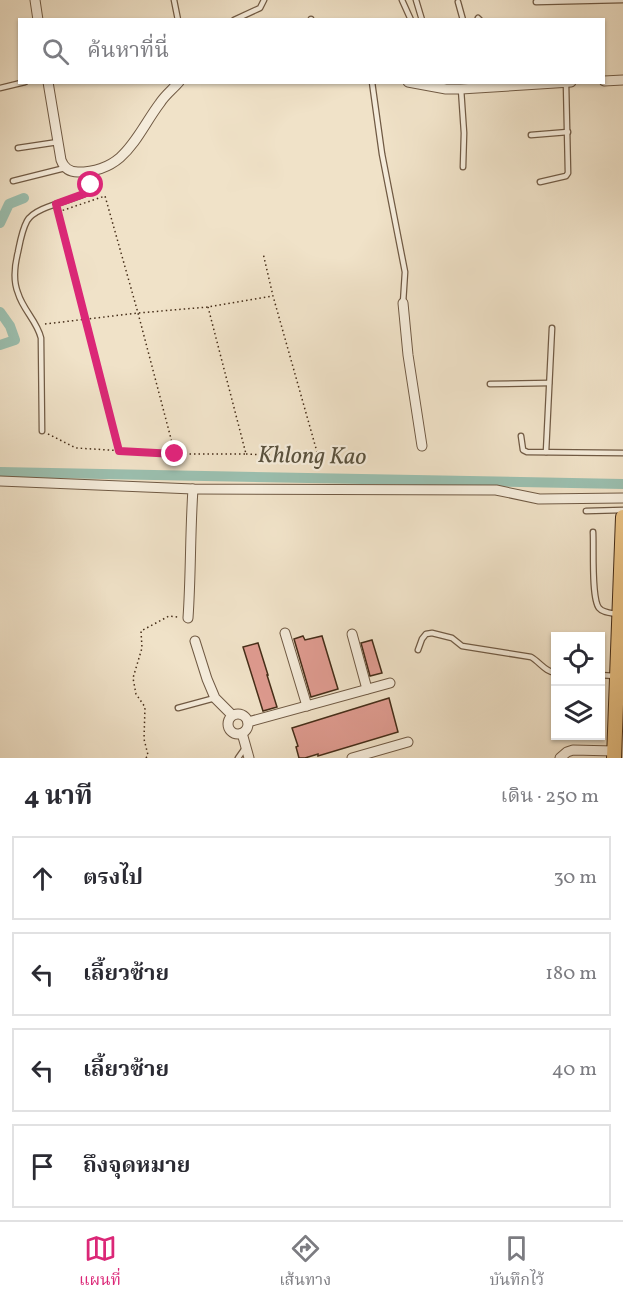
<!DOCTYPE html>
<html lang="th">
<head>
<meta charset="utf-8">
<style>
	body { margin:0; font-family:Vollkorn,"Noto Serif Thai",serif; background:#f7f7f7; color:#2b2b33 }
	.controls { position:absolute; right:18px; bottom:18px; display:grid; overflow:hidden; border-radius:0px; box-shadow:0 2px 4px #0004 }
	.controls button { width:54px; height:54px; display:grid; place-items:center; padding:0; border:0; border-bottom:2px solid #e1e1e2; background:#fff; color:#2b2b33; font:30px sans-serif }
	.stop { position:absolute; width:18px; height:18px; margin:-14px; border:4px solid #db2777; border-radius:50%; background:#fff }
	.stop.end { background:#db2777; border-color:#fff; box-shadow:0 2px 6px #0008 }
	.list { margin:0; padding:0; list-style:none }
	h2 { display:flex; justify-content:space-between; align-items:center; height:78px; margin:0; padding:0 24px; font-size:26px }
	h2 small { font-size:20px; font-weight:400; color:#7c7c81 }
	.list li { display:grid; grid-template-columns:39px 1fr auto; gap:18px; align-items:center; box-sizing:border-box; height:84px; margin:0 12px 12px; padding:0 12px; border:2px solid #e1e1e2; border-radius:0px }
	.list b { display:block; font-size:22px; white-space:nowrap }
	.list em { font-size:20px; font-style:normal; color:#7c7c81 }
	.icon { flex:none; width:33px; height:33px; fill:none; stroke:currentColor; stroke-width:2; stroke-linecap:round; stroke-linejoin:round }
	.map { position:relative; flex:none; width:623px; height:758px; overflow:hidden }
	.search { position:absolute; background:#fff; box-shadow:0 2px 4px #0004; left:18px; right:18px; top:18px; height:66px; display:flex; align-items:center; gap:15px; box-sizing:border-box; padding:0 21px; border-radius:0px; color:#7c7c81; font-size:22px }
	.sheet { height:462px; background:#fff }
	nav { display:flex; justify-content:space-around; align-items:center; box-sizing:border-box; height:84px; border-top:2px solid #e1e1e2; background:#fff; font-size:16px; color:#7c7c81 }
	nav a { display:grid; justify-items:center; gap:3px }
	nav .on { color:#db2777 }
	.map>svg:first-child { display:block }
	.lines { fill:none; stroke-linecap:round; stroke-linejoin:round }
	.canal { stroke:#9bbfaf; stroke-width:10 }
	.building { fill:#df9b90; stroke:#452d18; stroke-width:1.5 }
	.lane-casing { stroke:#705a44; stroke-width:7 }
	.street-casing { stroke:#705a44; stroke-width:11 }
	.primary-casing { stroke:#452d18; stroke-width:16 }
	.path { stroke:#452d18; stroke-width:1.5; stroke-dasharray:1.5 3; stroke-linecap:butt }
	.lane { stroke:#f5ecdb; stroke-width:4.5 }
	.street { stroke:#f5ecdb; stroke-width:9 }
	.primary { stroke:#e8c184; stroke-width:14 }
	.route { stroke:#db2777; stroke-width:8 }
	.labels { text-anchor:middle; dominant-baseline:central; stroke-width:4.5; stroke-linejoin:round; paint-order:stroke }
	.water-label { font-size:24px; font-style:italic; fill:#5a523e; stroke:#f5ecdb }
</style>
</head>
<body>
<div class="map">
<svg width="623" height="758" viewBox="0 0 623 758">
	<rect width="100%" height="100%" fill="#f0e2c8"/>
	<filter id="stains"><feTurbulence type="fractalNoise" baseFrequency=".00333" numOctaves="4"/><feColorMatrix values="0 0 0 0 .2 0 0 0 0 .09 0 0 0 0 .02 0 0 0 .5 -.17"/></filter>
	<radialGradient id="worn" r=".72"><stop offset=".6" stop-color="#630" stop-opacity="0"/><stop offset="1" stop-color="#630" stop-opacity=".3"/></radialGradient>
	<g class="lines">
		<!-- canal -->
		<g class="canal">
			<polyline points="0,223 9,204 24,198"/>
			<polyline points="0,312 10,326 15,340 0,345"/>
			<polyline points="0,472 623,484"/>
		</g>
	</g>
	<!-- building -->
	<g class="building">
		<polygon points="303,636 305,640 322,636 338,689 311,697 294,639"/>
		<polygon points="372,640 382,673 370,676 361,643"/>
		<polygon points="258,643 268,675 267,675 277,707 263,711 243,647"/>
		<polygon points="389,698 398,732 318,756 318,754 305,758 299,758 296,747 298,746 292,728"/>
	</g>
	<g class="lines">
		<defs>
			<g id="lane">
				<polyline points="174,0 178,20"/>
				<polyline points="402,0 411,20"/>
				<polyline points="416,0 422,20"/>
				<polyline points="458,2 463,20"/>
				<polyline points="536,2 623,0"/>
				<polyline points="478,18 480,20"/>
				<polyline points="311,19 311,20"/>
				<polyline points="234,20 260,8 264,0"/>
				<polyline points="372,82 382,154 405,272 403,303"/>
				<polyline points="0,88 25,82"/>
				<polyline points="461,89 464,133 463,167"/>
				<polyline points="531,135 568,132"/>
				<polyline points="18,148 58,142"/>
				<polyline points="13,181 65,168"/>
				<polyline points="540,182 566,176 568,173 566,83"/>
				<polyline points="490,384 549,383"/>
				<path d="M42,431L41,338C37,321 23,310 18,293C13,281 15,264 18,252C20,242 22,230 27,221C35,206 73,201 89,192L91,185L89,172"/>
				<polyline points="521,436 523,450 527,452 623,453"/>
				<polyline points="546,452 552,328"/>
				<polyline points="586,511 623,510"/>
				<path d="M593,532C594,547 591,598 599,608C603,613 611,613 617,614"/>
				<path d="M418,650L422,639L426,634L432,633L452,638L462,646L531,657C540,662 545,672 556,673"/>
				<polyline points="600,675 615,676"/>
				<polyline points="178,708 215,698"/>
				<polyline points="238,758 245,748"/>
			</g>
			<g id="street">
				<polyline points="35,0 38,20"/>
				<polyline points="604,81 623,80"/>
				<path d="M48,82L61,160C64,168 69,172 78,172C126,172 136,135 160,103C165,95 173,89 179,82"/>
				<polyline points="408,82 446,89 461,89 571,82"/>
				<polyline points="403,303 408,355 422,446"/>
				<polyline points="0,481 193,489 496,490 539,499 623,498"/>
				<path d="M188,618C191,575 190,532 193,489"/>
				<polyline points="285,633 307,706"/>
				<polyline points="352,634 367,689"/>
				<polyline points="195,641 207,679 215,698 232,715"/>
				<circle cx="238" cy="724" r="10"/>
				<polyline points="248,722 390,683"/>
				<polyline points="242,733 249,758"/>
				<polyline points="352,758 408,742"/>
				<polyline points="560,758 567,752 573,750 614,751"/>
			</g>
			<polyline id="primary" points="614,758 623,517"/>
		</defs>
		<!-- lane casing -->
		<use href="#lane" class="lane-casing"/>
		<!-- street casing -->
		<use href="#street" class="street-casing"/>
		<!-- primary casing -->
		<use href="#primary" class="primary-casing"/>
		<!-- path -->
		<g class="path">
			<polyline points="59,214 119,450"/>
			<polyline points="45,324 138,313 208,307 272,296"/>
			<polyline points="48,434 76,448 175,454 138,313 105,196 58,212"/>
			<polyline points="176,454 246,454 208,307"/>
			<polyline points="246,454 309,457 317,452 273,296 263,253"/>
			<polyline points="146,758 148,755 144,739 145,707 136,694 133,678 142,648 141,631 169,616 178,617"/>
		</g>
		<!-- lane -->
		<use href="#lane" class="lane"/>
		<!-- street -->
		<use href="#street" class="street"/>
		<!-- primary -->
		<use href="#primary" class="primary"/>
	</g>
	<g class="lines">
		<!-- route -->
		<polyline class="route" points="91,185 89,192 56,204 119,451 175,454"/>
	</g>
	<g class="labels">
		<!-- water labels -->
		<g class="water-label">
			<text transform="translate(312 457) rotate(1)">Khlong Kao</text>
		</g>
	</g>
	<rect width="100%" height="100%" filter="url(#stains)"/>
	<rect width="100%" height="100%" fill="url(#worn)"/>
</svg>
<div class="controls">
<button><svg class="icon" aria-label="locate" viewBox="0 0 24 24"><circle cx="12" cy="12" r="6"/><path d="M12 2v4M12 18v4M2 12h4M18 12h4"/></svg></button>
<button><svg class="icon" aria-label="layers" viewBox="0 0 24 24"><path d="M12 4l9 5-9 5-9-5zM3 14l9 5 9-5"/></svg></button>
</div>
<div class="stop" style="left:91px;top:185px"></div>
<div class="stop end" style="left:175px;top:454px"></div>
<div class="search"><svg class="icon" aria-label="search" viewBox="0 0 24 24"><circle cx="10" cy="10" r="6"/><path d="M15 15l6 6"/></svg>ค้นหาที่นี่</div>
</div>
<section class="sheet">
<h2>4 นาที<small>เดิน · 250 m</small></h2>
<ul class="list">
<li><svg class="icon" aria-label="ahead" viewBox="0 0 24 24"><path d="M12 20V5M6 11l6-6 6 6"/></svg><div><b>ตรงไป</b></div><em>30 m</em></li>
<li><svg class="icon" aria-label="left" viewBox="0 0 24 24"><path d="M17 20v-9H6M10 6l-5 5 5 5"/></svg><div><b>เลี้ยวซ้าย</b></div><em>180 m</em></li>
<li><svg class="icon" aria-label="left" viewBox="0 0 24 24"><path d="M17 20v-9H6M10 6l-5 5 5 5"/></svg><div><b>เลี้ยวซ้าย</b></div><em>40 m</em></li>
<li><svg class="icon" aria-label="arrive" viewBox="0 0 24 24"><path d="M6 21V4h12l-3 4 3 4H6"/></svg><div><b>ถึงจุดหมาย</b></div></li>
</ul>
</section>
<nav>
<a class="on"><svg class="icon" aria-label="map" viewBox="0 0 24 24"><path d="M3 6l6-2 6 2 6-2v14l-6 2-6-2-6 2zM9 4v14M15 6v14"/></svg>แผนที่</a>
<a><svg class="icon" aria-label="directions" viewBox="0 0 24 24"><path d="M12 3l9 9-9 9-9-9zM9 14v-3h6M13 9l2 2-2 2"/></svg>เส้นทาง</a>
<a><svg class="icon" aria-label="saved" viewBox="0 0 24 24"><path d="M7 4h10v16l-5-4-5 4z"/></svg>บันทึกไว้</a>
</nav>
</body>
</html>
